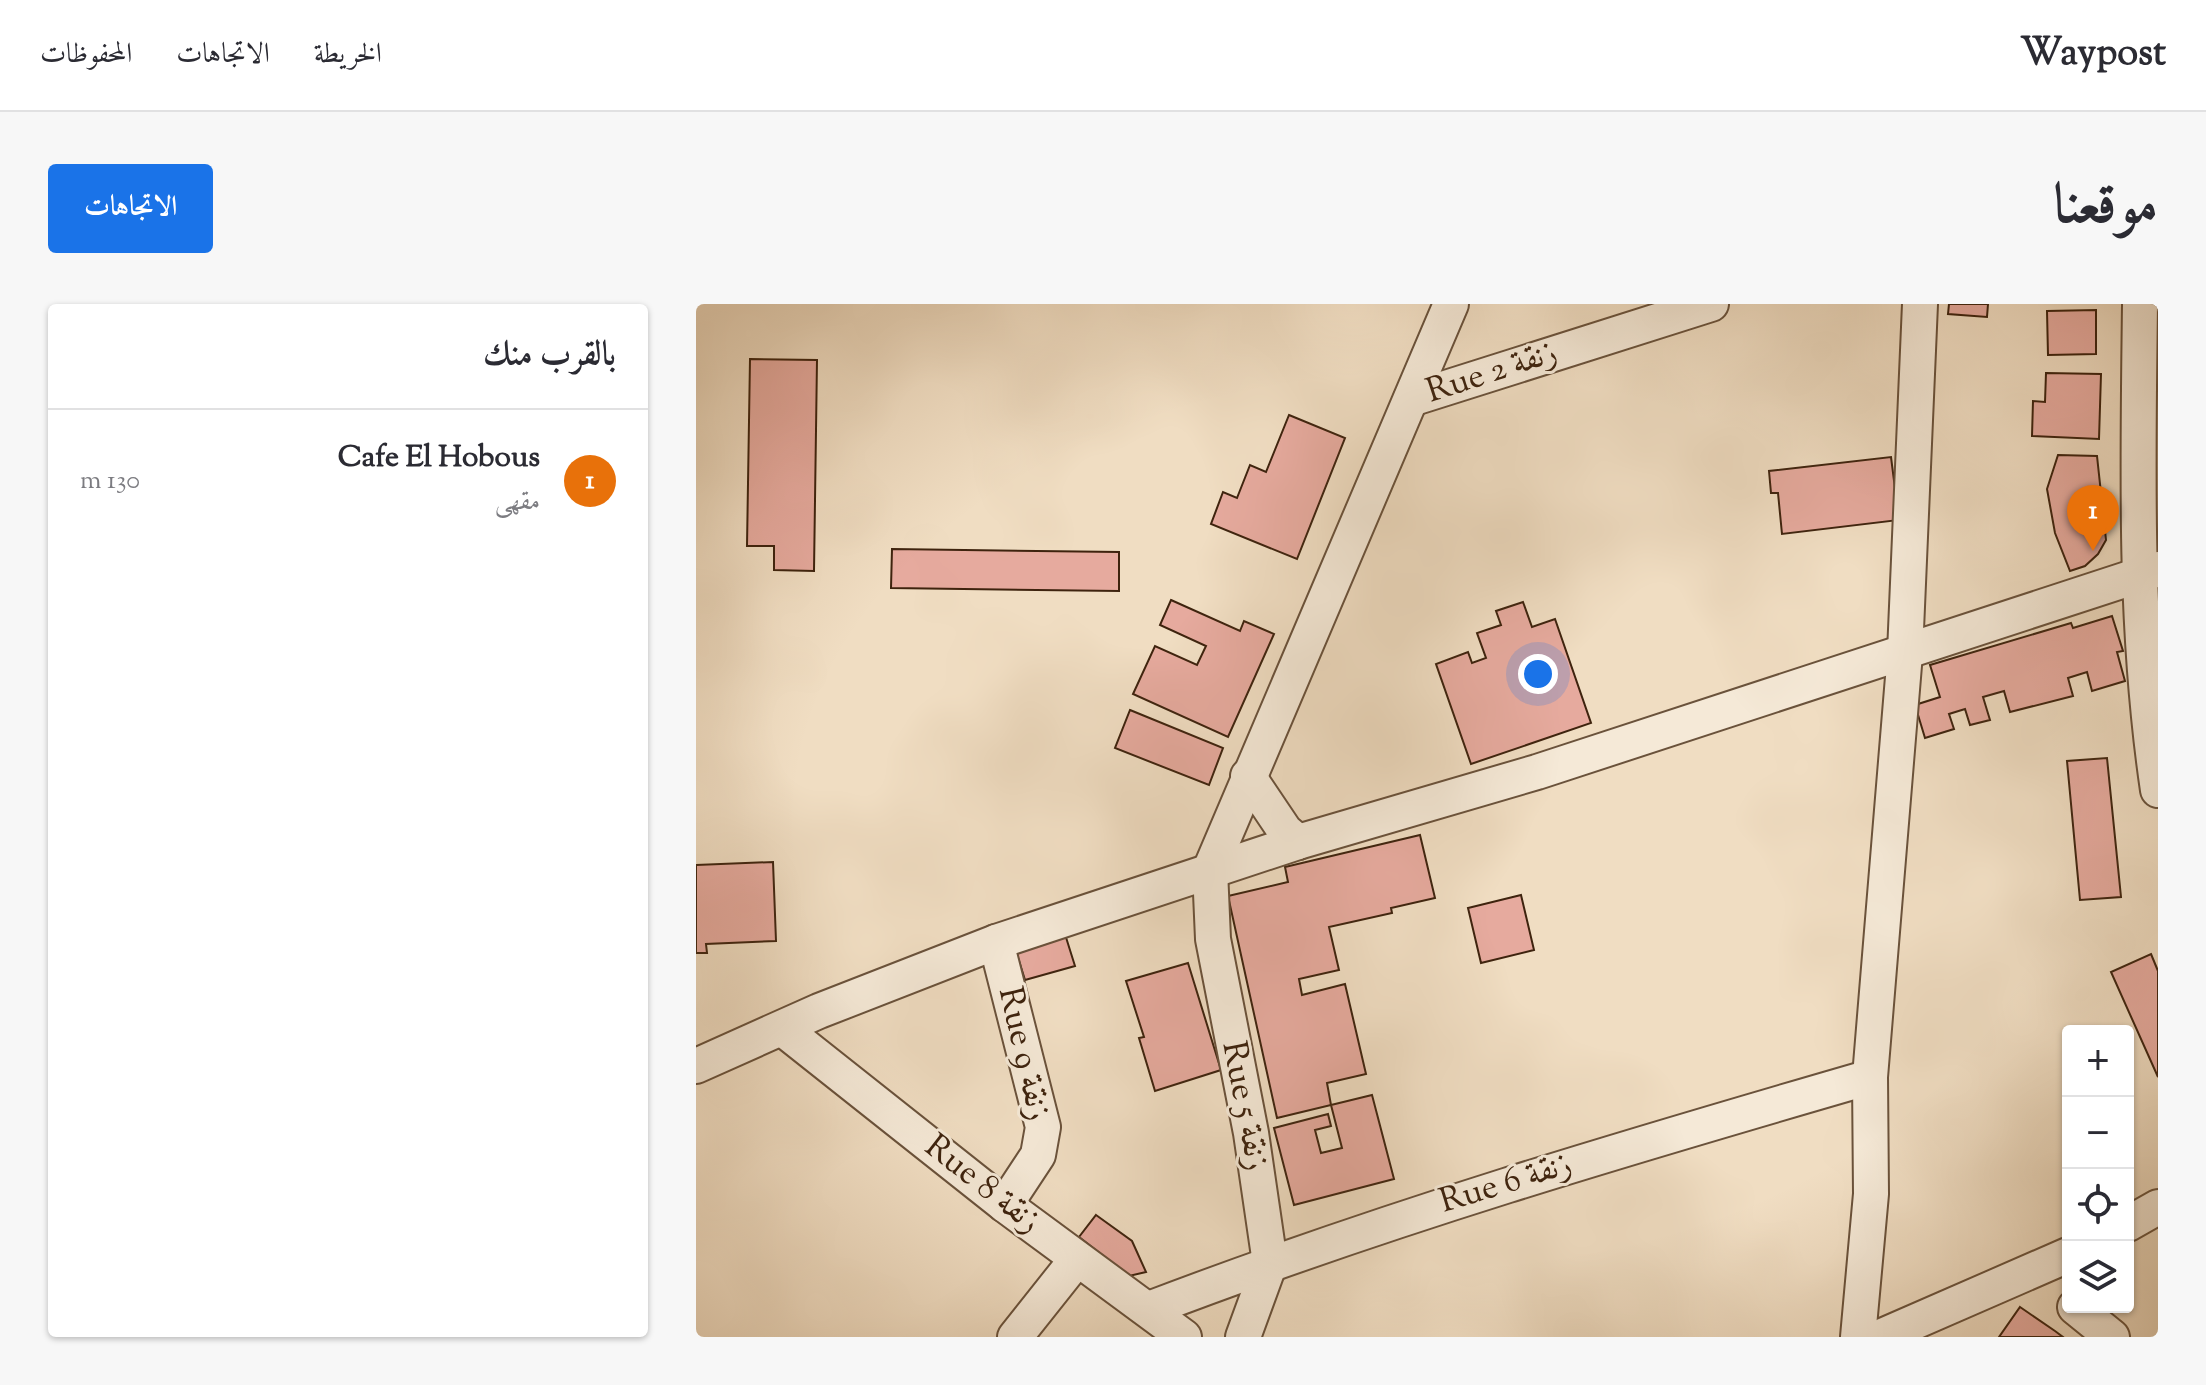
<!DOCTYPE html>
<html lang="ar">
<head>
<meta charset="utf-8">
<style>
	body { margin:0; font-family:"Sorts Mill Goudy",Amiri,serif; background:#f7f7f7; color:#2b2b33; direction:rtl }
	.controls { position:absolute; right:24px; bottom:24px; display:grid; overflow:hidden; border-radius:8px; box-shadow:0 2px 6px #0004 }
	.controls button { width:72px; height:72px; display:grid; place-items:center; padding:0; border:0; border-bottom:2px solid #e1e1e2; background:#fff; color:#2b2b33; font:40px sans-serif }
	.you { position:absolute; left:842px; top:370px; width:28px; height:28px; margin:-20px; border:6px solid #fff; border-radius:50%; background:#1a73e8; box-shadow:0 0 0 12px #1a73e833 }
	.badge { display:grid; place-items:center; width:52px; height:52px; border-radius:50%; background:#1a73e8; color:#fff; font-size:26px; font-weight:700 }
	.pin { position:absolute; translate:-50% -66px; filter:drop-shadow(0 2px 4px #0008) }
	.pin::after { content:''; position:absolute; top:42px; width:28px; height:24px; background:inherit; clip-path:polygon(0 0,100% 0,50% 100%) }
	.list { margin:0; padding:0; list-style:none }
	h2 { display:flex; justify-content:space-between; align-items:center; height:104px; margin:0; padding:0 32px; font-size:34px }
	h2 small { font-size:26px; font-weight:400; color:#7c7c81 }
	.list li { display:grid; grid-template-columns:52px 1fr auto; gap:24px; align-items:center; box-sizing:border-box; height:144px; padding:0 32px; border-top:2px solid #e1e1e2 }
	.list b { display:block; font-size:30px; white-space:nowrap }
	.list p { margin:0; font-size:26px; white-space:nowrap; color:#7c7c81 }
	.list em { font-size:26px; font-style:normal; color:#7c7c81 }
	.icon { flex:none; width:44px; height:44px; fill:none; stroke:currentColor; stroke-width:2; stroke-linecap:round; stroke-linejoin:round }
	.map { position:relative; flex:none; width:1462px; height:1033px; overflow:hidden; direction:ltr; border-radius:8px }
	header { display:flex; align-items:center; gap:48px; box-sizing:border-box; height:112px; padding:0 40px; background:#fff; border-bottom:2px solid #e1e1e2 }
	header strong { font-size:38px }
	nav { display:flex; gap:44px; margin-inline-start:auto; font-size:28px }
	.intro { display:flex; align-items:center; justify-content:space-between; box-sizing:border-box; height:192px; padding:0 48px }
	h1 { margin:0; font-size:56px }
	.button { padding:20px 36px; border-radius:8px; background:#1a73e8; color:#fff; font-size:28px; font-weight:700 }
	main { display:flex; gap:48px; padding:0 48px }
	aside { flex:1; background:#fff; border-radius:8px; box-shadow:0 2px 6px #0004 }
	.map>svg:first-child { display:block }
	.building { fill:#e6aa9e; stroke:#3e230e; stroke-width:2 }
	.lines { fill:none; stroke-linecap:round; stroke-linejoin:round }
	.minor-casing { stroke:#6a523b; stroke-width:38 }
	.minor { stroke:#f5e9d7; stroke-width:34 }
	.labels { text-anchor:middle; dominant-baseline:central; stroke-width:6; stroke-linejoin:round; paint-order:stroke }
	.street-label { font-size:34px; fill:#3e230e; stroke:#f5e9d7 }
</style>
</head>
<body>
<header>
<strong>Waypost</strong>
<nav><a>الخريطة</a><a>الاتجاهات</a><a>المحفوظات</a></nav>
</header>
<div class="intro"><h1>موقعنا</h1><a class="button">الاتجاهات</a></div>
<main>
<div class="map">
<svg width="1462" height="1033" viewBox="0 0 1462 1033">
	<rect width="100%" height="100%" fill="#f0ddc2"/>
	<filter id="stains"><feTurbulence type="fractalNoise" baseFrequency=".0025" numOctaves="4"/><feColorMatrix values="0 0 0 0 .2 0 0 0 0 .09 0 0 0 0 .02 0 0 0 .5 -.17"/></filter>
	<radialGradient id="worn" r=".72"><stop offset=".6" stop-color="#630" stop-opacity="0"/><stop offset="1" stop-color="#630" stop-opacity=".3"/></radialGradient>
	<!-- building -->
	<g class="building">
		<polygon points="1253,0 1292,0 1291,13 1252,10"/>
		<polygon points="1400,6 1400,50 1352,51 1351,7"/>
		<polygon points="54,55 121,56 118,267 78,266 78,242 51,242"/>
		<polygon points="1350,69 1405,70 1403,135 1336,132 1337,97 1349,98"/>
		<polygon points="593,111 649,134 601,255 515,220 527,188 541,194 554,161 570,168"/>
		<polygon points="1362,151 1401,152 1410,236 1402,250 1389,262 1374,267 1359,229 1351,185"/>
		<polygon points="1195,153 1203,216 1086,230 1082,189 1075,189 1073,167"/>
		<polygon points="196,245 423,248 423,287 195,284"/>
		<polygon points="475,296 544,327 548,317 578,330 532,433 437,390 459,342 501,361 510,342 464,321"/>
		<polygon points="827,298 836,323 859,315 895,419 775,460 740,360 772,348 776,359 790,354 781,329 805,321 800,307"/>
		<polygon points="1416,312 1427,347 1421,348 1429,377 1396,387 1391,368 1372,374 1377,392 1314,408 1308,387 1287,393 1294,416 1274,421 1269,405 1253,410 1258,425 1229,434 1219,401 1244,393 1234,361 1375,319 1377,324"/>
		<polygon points="434,406 527,444 513,481 419,444"/>
		<polygon points="1411,454 1425,593 1384,596 1371,457"/>
		<polygon points="724,531 739,594 695,604 696,609 633,623 643,666 603,675 606,691 649,680 670,770 631,779 635,801 581,814 532,592 592,578 589,563"/>
		<polygon points="77,558 80,637 10,640 11,649 0,649 0,561"/>
		<polygon points="825,591 838,646 785,659 772,604"/>
		<polygon points="368,627 379,662 329,676 318,641"/>
		<polygon points="1455,650 1462,667 1462,773 1415,668"/>
		<polygon points="492,659 525,766 459,787 443,734 448,733 430,677"/>
		<polygon points="676,791 698,875 598,901 578,824 632,810 635,822 619,826 625,849 646,844 635,801"/>
		<polygon points="400,911 436,937 450,968 433,972 383,933"/>
		<polygon points="1324,1003 1359,1027 1367,1033 1303,1033"/>
	</g>
	<g class="lines">
		<defs>
			<g id="minor">
				<path d="M1444,0C1442,164 1438,323 1462,486"/>
				<polyline points="715,95 1015,0"/>
				<polyline points="552,472 589,527 602,538"/>
				<polyline points="300,638 347,823 342,851 309,901"/>
				<polyline points="87,725 309,901 488,1033"/>
				<polyline points="0,762 123,707 300,638 602,538 841,468 1462,265"/>
				<polyline points="1432,920 1462,903"/>
				<polyline points="1379,1003 1416,1033"/>
				<path d="M453,1005C691,914 929,844 1174,773"/>
				<polyline points="319,1033 381,955"/>
				<polyline points="547,1033 574,959 555,829 517,635 514,566 755,0"/>
				<polyline points="1162,1033 1175,890 1174,773 1209,349 1224,0"/>
				<polyline points="1184,1033 1372,951"/>
			</g>
		</defs>
		<!-- minor casing -->
		<use href="#minor" class="minor-casing"/>
		<!-- minor -->
		<use href="#minor" class="minor"/>
	</g>
	<g class="labels">
		<!-- street labels -->
		<g class="street-label">
			<text transform="translate(796 69) rotate(-18)">Rue 2 زنقة</text>
			<text transform="translate(327 750) rotate(77)">Rue 9 زنقة</text>
			<text transform="translate(548 802) rotate(79)">Rue 5 زنقة</text>
			<text transform="translate(810 880) rotate(-17)">Rue 6 زنقة</text>
			<text transform="translate(286 881) rotate(38)">Rue 8 زنقة</text>
		</g>
	</g>
	<rect width="100%" height="100%" filter="url(#stains)"/>
	<rect width="100%" height="100%" fill="url(#worn)"/>
</svg>
<div class="controls">
<button>+</button>
<button>−</button>
<button><svg class="icon" aria-label="locate" viewBox="0 0 24 24"><circle cx="12" cy="12" r="6"/><path d="M12 2v4M12 18v4M2 12h4M18 12h4"/></svg></button>
<button><svg class="icon" aria-label="layers" viewBox="0 0 24 24"><path d="M12 4l9 5-9 5-9-5zM3 14l9 5 9-5"/></svg></button>
</div>
<div class="you"></div>
<div class="pin badge" style="left:1397px;top:247px;background:#e8710a">1</div>
</div>
<aside>
<h2>بالقرب منك<small></small></h2>
<ul class="list">
<li><span class="badge" style="background:#e8710a">1</span><div><b>Cafe El Hobous</b><p>مقهى</p></div><em>130 m</em></li>
</ul>
</aside>
</main>
</body>
</html>
